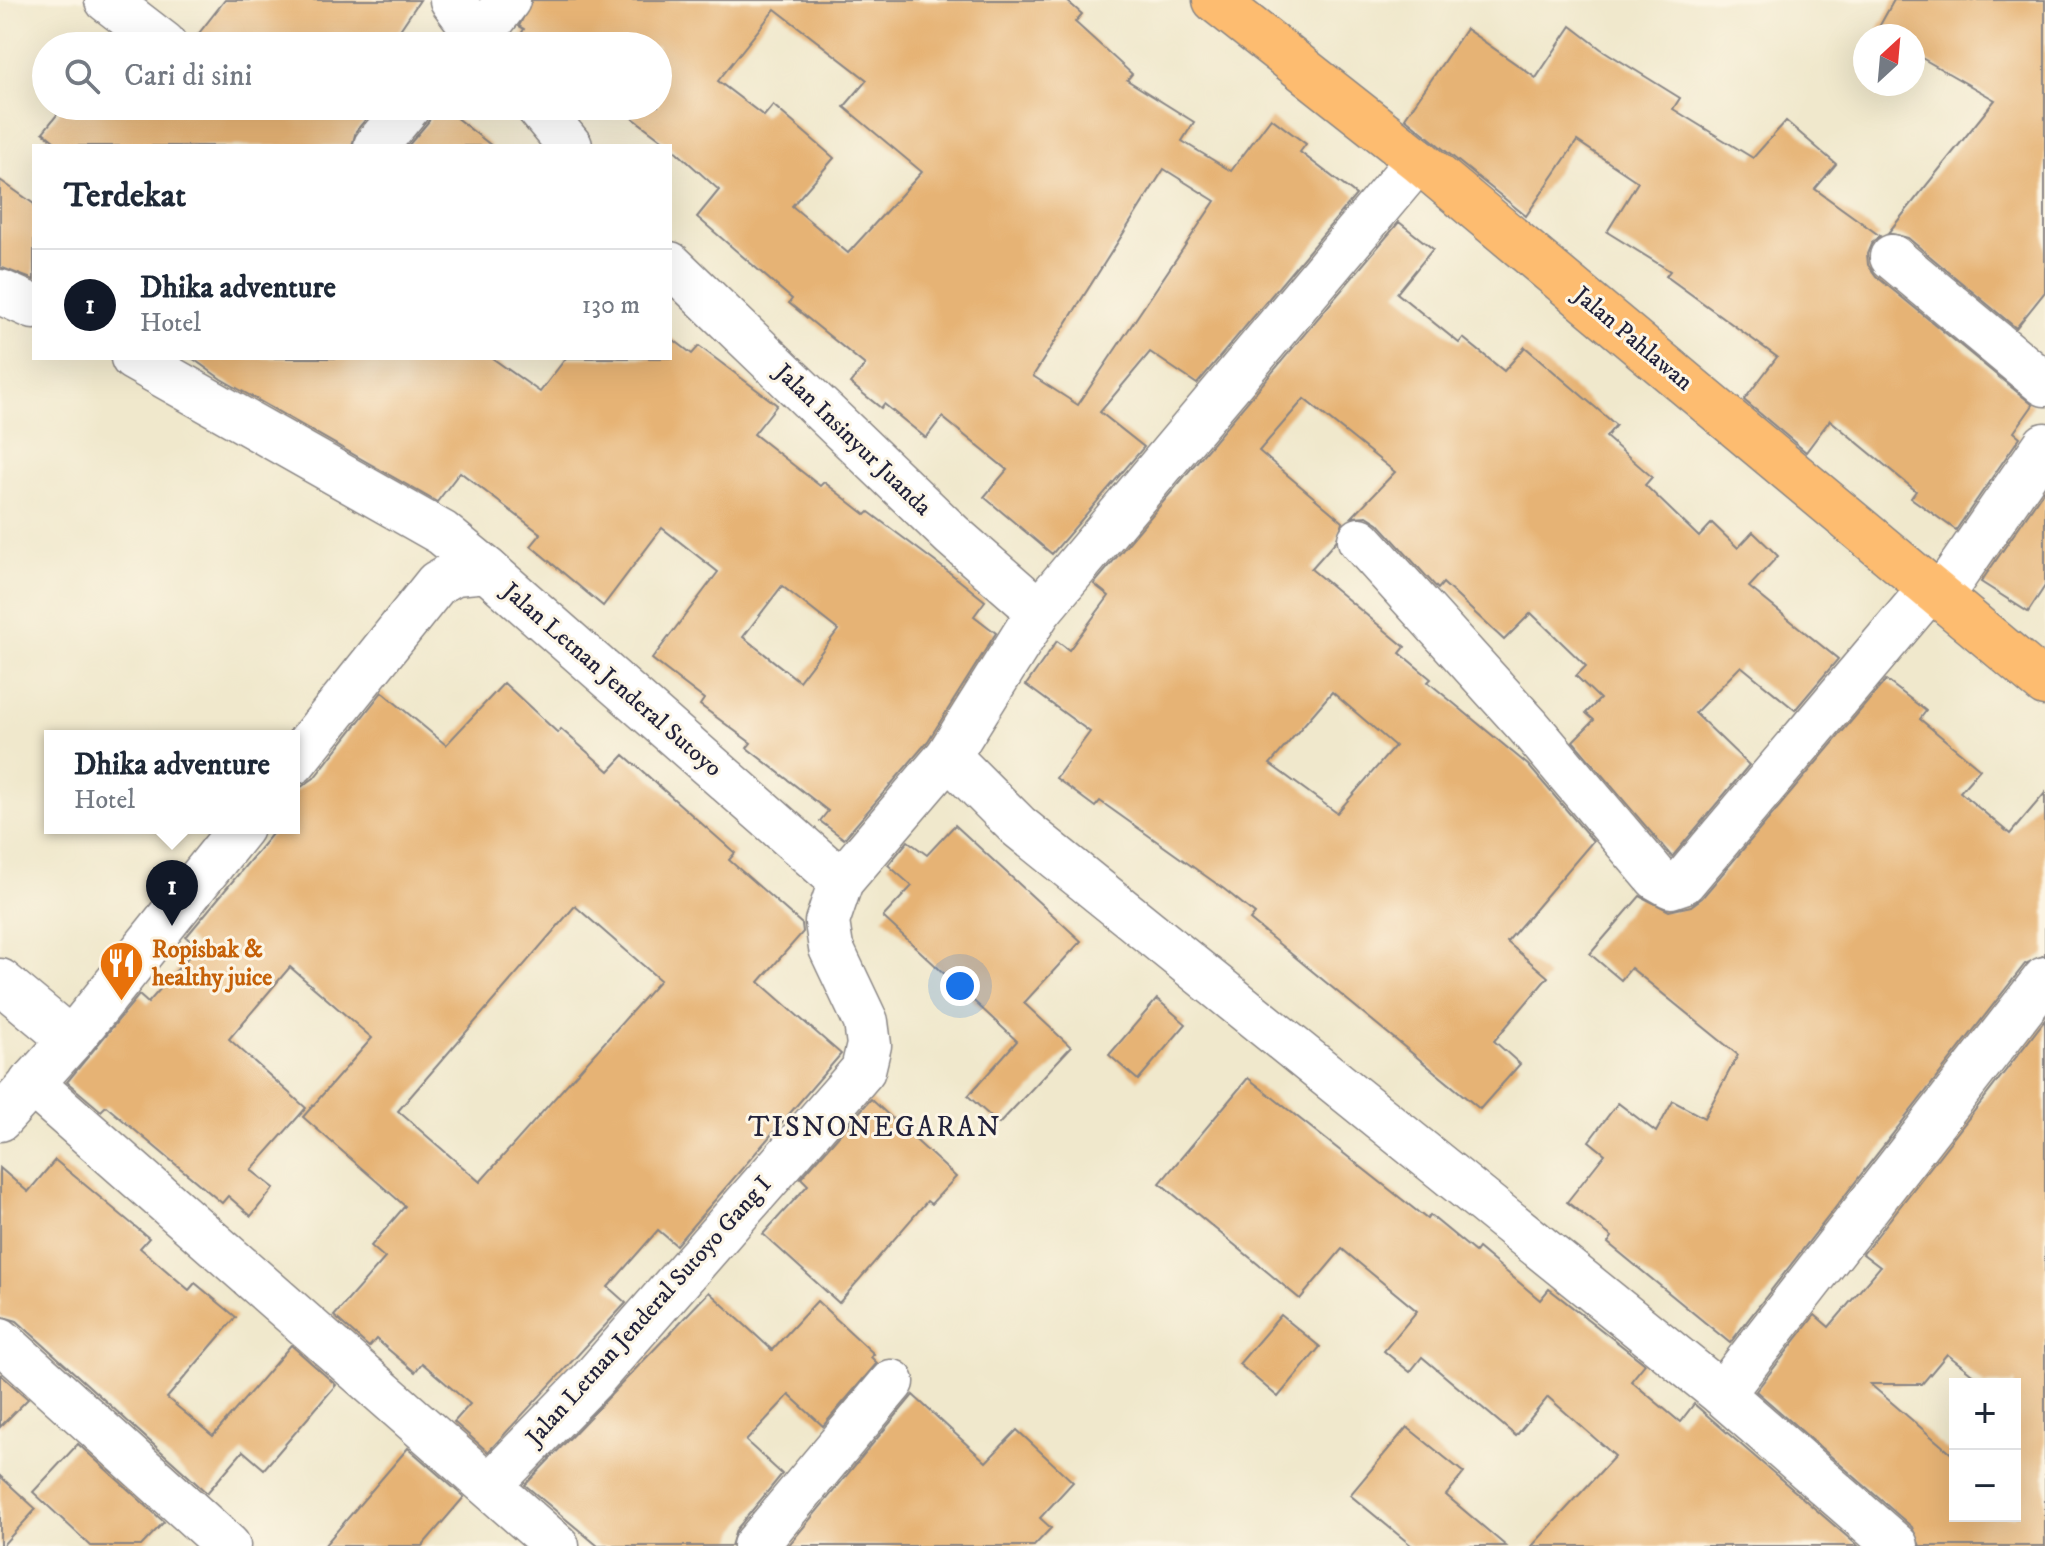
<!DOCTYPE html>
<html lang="id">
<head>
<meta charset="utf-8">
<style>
	body { margin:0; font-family:"IM FELL DW Pica",serif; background:#f2f2f3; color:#1f2937 }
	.controls { position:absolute; right:24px; bottom:24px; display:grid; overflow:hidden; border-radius:0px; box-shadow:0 8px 32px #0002 }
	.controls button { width:72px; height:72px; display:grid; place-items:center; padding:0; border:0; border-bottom:2px solid #e0e1e3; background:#fff; color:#1f2937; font:40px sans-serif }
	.compass { position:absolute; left:1853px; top:24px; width:72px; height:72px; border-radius:50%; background:#fff; box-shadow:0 8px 32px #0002; rotate:26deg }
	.you { position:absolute; left:960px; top:986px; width:28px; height:28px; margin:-20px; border:6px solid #fff; border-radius:50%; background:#1a73e8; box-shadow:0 0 0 12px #1a73e833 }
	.badge { display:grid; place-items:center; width:52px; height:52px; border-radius:50%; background:#111827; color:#fff; font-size:26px; font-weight:700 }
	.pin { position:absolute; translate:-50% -66px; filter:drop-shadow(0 2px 4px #0008) }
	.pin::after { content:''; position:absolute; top:42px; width:28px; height:24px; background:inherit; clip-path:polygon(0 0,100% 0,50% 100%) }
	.popup { position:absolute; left:44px; top:730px; width:256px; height:104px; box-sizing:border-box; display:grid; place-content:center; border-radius:0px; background:#fff; filter:drop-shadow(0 2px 6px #0005); font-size:26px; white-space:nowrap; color:#747a83 }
	.popup b { font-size:30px; color:#1f2937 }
	.popup::after { content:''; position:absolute; left:50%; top:100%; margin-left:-16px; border:16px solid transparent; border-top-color:#fff }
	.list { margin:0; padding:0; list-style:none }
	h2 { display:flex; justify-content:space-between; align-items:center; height:104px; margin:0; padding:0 32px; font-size:34px }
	h2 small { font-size:26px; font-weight:400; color:#747a83 }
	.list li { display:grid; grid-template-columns:52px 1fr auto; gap:24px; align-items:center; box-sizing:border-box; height:112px; padding:0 32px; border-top:2px solid #e0e1e3 }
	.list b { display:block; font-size:30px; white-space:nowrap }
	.list p { margin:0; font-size:26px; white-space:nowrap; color:#747a83 }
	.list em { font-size:26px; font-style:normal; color:#747a83 }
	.icon { flex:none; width:44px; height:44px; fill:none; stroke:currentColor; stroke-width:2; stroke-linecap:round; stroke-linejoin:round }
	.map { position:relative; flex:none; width:2045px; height:1546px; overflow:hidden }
	.search { position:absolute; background:#fff; box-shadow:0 8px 32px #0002; left:32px; top:32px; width:640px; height:88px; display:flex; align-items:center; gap:20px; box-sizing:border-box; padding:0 28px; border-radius:44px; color:#747a83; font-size:30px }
	.panel { position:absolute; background:#fff; box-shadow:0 8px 32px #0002; left:32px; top:144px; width:640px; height:216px; border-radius:0px }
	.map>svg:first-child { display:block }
	.building { fill:#e6b375; fill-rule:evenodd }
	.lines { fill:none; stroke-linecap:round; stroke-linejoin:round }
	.minor-casing { stroke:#898584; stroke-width:47 }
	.major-casing { stroke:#898584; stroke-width:47 }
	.minor { stroke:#fff; stroke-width:44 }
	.major { stroke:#fdbc70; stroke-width:44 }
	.labels { text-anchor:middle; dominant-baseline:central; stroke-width:6; stroke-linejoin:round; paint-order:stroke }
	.street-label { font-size:24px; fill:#22223b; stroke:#fcf5e5 }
	.food-label { font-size:24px; font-weight:bold; fill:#c56008; stroke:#fcf5e5; text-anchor:start }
	.quarter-label { font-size:28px; letter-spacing:2px; fill:#22223b; stroke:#fcf5e5 }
</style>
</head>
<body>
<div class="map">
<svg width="2045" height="1546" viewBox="0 0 2045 1546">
	<rect width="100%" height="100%" fill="#fcf5e5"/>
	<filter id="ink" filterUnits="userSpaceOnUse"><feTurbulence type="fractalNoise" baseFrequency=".0125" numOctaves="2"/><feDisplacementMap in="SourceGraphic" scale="16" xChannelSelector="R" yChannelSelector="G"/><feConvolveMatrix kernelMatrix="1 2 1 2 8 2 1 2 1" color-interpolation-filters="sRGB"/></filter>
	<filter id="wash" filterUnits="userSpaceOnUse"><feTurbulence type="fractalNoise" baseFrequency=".006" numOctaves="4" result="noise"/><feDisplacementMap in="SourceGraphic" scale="32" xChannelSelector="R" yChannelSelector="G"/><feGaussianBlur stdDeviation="1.8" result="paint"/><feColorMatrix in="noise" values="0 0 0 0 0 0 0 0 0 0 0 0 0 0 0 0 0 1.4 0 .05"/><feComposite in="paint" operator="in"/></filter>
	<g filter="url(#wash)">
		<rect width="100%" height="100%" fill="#f0e8cc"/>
		<g id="blocks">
			<!-- building -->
			<g class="building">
				<polygon points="225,0 420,0 389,46 189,46"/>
				<path d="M532,0H1066L1082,14L1075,22L1132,74L1127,80L1194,122L1182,141L1231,171L1271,118L1306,144L1300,152L1356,195L1197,384L1150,352L1100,412L1144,447L1052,554L984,497L1007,470L942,417L926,438L884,404L881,408L850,383L865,365L789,303L792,299L697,217L719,190L670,146L617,106H658V46H538L521,34L524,29L519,26ZM775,9L867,80L844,107L922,172L848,253L792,206L834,158L773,105L764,116L718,81ZM1164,169L1215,201L1078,405L1033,376Z"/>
				<polygon points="1894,0 2045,0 2045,292 2016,328 1908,238 1888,233 1995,100 1913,53 1913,36 1874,36"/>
				<polygon points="1571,26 1601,49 1680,98 1673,109 1753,158 1786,121 1836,164 1815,189 1880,236 1872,242 1867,254 1868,265 1876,276 2033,405 2014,432 2020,437 1956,530 1911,498 1916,491 1830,420 1806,452 1744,400 1777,357 1666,276 1670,271 1607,232 1638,182 1577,141 1526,216 1405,118 1466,29 1536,78"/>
				<polygon points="64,106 377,106 356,131 352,146 60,146 43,132"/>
				<polygon points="433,106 441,106 492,146 408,146 429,121"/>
				<polygon points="0,180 34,204 34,280 0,267"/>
				<path d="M1399,222L1433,249L1397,293L1459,343L1463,338L1504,371L1525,347L1616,425L1606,437L1652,477L1645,485L1699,537L1712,523L1738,548L1753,532L1778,556L1749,587L1838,659L1795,710L1741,666L1695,713L1749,765L1672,857L1573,741L1594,720L1586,713L1600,699L1576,676L1586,666L1531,613L1504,640L1443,583L1438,589L1378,523L1367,516L1352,517L1395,472L1304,399L1259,451L1343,522L1336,541L1311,569L1405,647L1400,653L1431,679L1428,682L1528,765L1593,841L1507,942L1548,977L1494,1041L1520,1064L1480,1109L1250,920L1255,914L1224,889L1100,801L1095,807L1056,778L1090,732L1026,685L1057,641L1069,650L1109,596L1094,584ZM1332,692L1395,746L1337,813L1270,764Z"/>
				<path d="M670,337L692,354L699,346L777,405L754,434L820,486L824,482L866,515L869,512L950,573L985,601L974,616L996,633L928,741L844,839L820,821L828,811L747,748L751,743L700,705L704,699L652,659L718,572L662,528L603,606L531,546L541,534L460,472L437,502L221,379L192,358H492L540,392L566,358H670ZM782,586L838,630L799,681L743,637Z"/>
				<polygon points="2045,489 2045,586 2028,612 1981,582"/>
				<polygon points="1886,680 1926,711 1920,719 1980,769 1960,792 2010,834 2045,793 2045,955 2025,964 1730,1343 1608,1243 1612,1237 1567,1202 1605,1154 1589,1141 1618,1103 1656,1132 1673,1101 1704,1118 1738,1055 1631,968 1621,980 1590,954 1640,896 1669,911 1691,906 1702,898"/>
				<path d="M504,683L558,733L561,729L609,771L624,755L735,853L729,860L802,924L803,932L759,982L841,1054L676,1245L658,1230L608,1287L626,1303L488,1452L454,1422L470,1404L422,1363L415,1372L376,1339L369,1347L334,1316L385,1258L371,1246L405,1206L303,1117L372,1038L290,967L229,1039L306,1108L251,1170L274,1188L251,1216L228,1196L222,1203L106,1106L101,1111L67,1082L139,995L148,1003L197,947L186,937L277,828H294V792L314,778L382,692L446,745ZM575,906L660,980L480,1182L398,1111Z"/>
				<polygon points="955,825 1081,941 1024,1003 1071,1047 999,1124 968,1096 1017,1041 883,917 912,886 888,865 908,841 927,855"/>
				<polygon points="1157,999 1186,1024 1138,1080 1109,1055"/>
				<path d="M2045,1020V1546H1920L1912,1527L1756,1391L1815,1315L1829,1327L1880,1267L1863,1254ZM1947,1354L1985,1384H2012L2015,1380V1516H1955V1457L1870,1384H1922Z"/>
				<polygon points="1248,1078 1427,1219 1430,1215 1475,1252 1478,1248 1540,1300 1549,1289 1645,1364 1631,1381 1680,1422 1694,1404 1858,1546 1532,1546 1615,1456 1548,1397 1516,1436 1422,1357 1410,1372 1384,1351 1417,1311 1342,1249 1300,1299 1160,1183"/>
				<polygon points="871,1099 956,1177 931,1204 927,1201 839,1303 763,1234 808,1185 801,1178"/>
				<polygon points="55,1160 149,1238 140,1248 189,1290 195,1283 236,1317 167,1398 213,1436 291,1345 336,1385 264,1469 243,1451 207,1493 17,1321 0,1316 0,1168 28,1192"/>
				<polygon points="709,1292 772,1350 817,1301 874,1354 871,1357 877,1363 823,1426 789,1395 746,1441 782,1474 736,1530 731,1546 598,1546 525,1485"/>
				<polygon points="1281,1315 1320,1347 1278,1397 1239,1364"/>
				<polygon points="0,1374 28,1399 0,1427"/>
				<polygon points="913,1395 986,1462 1017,1430 1073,1482 1040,1518 1051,1528 1034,1546 788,1546"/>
				<polygon points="1407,1427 1464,1473 1446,1495 1506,1546 1412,1546 1350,1495"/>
				<polygon points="78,1444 164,1522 141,1546 91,1546 33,1492"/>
				<polygon points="408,1448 464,1497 422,1546 324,1546"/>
				<polygon points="0,1476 36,1509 2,1546 0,1546"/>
			</g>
		</g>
	</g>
	<g filter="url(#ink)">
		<use href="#blocks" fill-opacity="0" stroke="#898584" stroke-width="2"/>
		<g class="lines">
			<defs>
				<g id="minor">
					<polyline points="107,0 164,44"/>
					<polyline points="452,0 486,46"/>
					<polyline points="473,46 508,0"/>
					<polyline points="537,106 570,146"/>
					<polyline points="376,146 409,106"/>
					<polyline points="1892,257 2045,384"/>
					<polyline points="670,264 952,535 1039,611"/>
					<polyline points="0,292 34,307"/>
					<polyline points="133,358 442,533 487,570"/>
					<polyline points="1360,540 1529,727 1657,878 1671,886 1683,882 1931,588"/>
					<polyline points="1940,597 2045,445"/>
					<polyline points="948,756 1018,826 1722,1394 2045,979"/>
					<polyline points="294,762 437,583 455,573 487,570 841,881"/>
					<polyline points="0,981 71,1040"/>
					<polyline points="31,1083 557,1546"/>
					<polyline points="0,1119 71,1040 241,828"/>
					<polyline points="0,1340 228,1546"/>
					<polyline points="1722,1394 1896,1546"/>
					<polyline points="491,1484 591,1381 863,1070 869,1045 866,1022 831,948 827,922 841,881 948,756 1039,611 1418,160"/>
					<polyline points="755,1546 892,1382"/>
				</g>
				<polyline id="major" points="1215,0 1418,160 2045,684"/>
			</defs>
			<!-- minor casing -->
			<use href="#minor" class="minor-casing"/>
			<!-- major casing -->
			<use href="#major" class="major-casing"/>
			<!-- minor -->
			<use href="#minor" class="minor"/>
			<!-- major -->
			<use href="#major" class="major"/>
		</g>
	</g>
	<!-- icons -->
	<defs>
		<symbol id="restaurant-pin" viewBox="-11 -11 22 30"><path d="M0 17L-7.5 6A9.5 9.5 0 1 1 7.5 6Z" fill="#e8710a" stroke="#fcf5e5"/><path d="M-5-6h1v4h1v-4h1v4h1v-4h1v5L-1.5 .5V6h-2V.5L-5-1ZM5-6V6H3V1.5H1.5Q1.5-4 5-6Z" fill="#fff"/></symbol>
	</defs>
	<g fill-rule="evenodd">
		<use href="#restaurant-pin" x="96" y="938" width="51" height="69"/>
	</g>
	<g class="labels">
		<!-- street labels -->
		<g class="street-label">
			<text transform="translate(1633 339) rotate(40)">Jalan Pahlawan</text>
			<text transform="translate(853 440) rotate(44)">Jalan Insinyur Juanda</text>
			<text transform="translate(612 680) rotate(41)">Jalan Letnan Jenderal Sutoyo</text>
			<text transform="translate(649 1311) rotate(-48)">Jalan Letnan Jenderal Sutoyo Gang I</text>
		</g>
		<!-- food labels -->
		<g class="food-label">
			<text x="152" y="950">Ropisbak &amp;<tspan x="152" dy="28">healthy juice</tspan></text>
		</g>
		<!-- quarter labels -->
		<g class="quarter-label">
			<text x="875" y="1127">TISNONEGARAN</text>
		</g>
	</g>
</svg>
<div class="controls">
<button>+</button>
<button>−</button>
</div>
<svg class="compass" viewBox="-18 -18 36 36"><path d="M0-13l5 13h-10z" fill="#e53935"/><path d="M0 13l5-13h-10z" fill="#747a83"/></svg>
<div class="you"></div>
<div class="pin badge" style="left:172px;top:926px">1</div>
<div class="popup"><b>Dhika adventure</b>Hotel</div>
<div class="search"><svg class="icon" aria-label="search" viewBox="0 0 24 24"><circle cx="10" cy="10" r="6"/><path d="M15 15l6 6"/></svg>Cari di sini</div>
<section class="panel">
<h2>Terdekat<small></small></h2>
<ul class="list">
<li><span class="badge">1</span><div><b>Dhika adventure</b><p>Hotel</p></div><em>130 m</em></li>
</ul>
</section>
</div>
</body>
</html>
